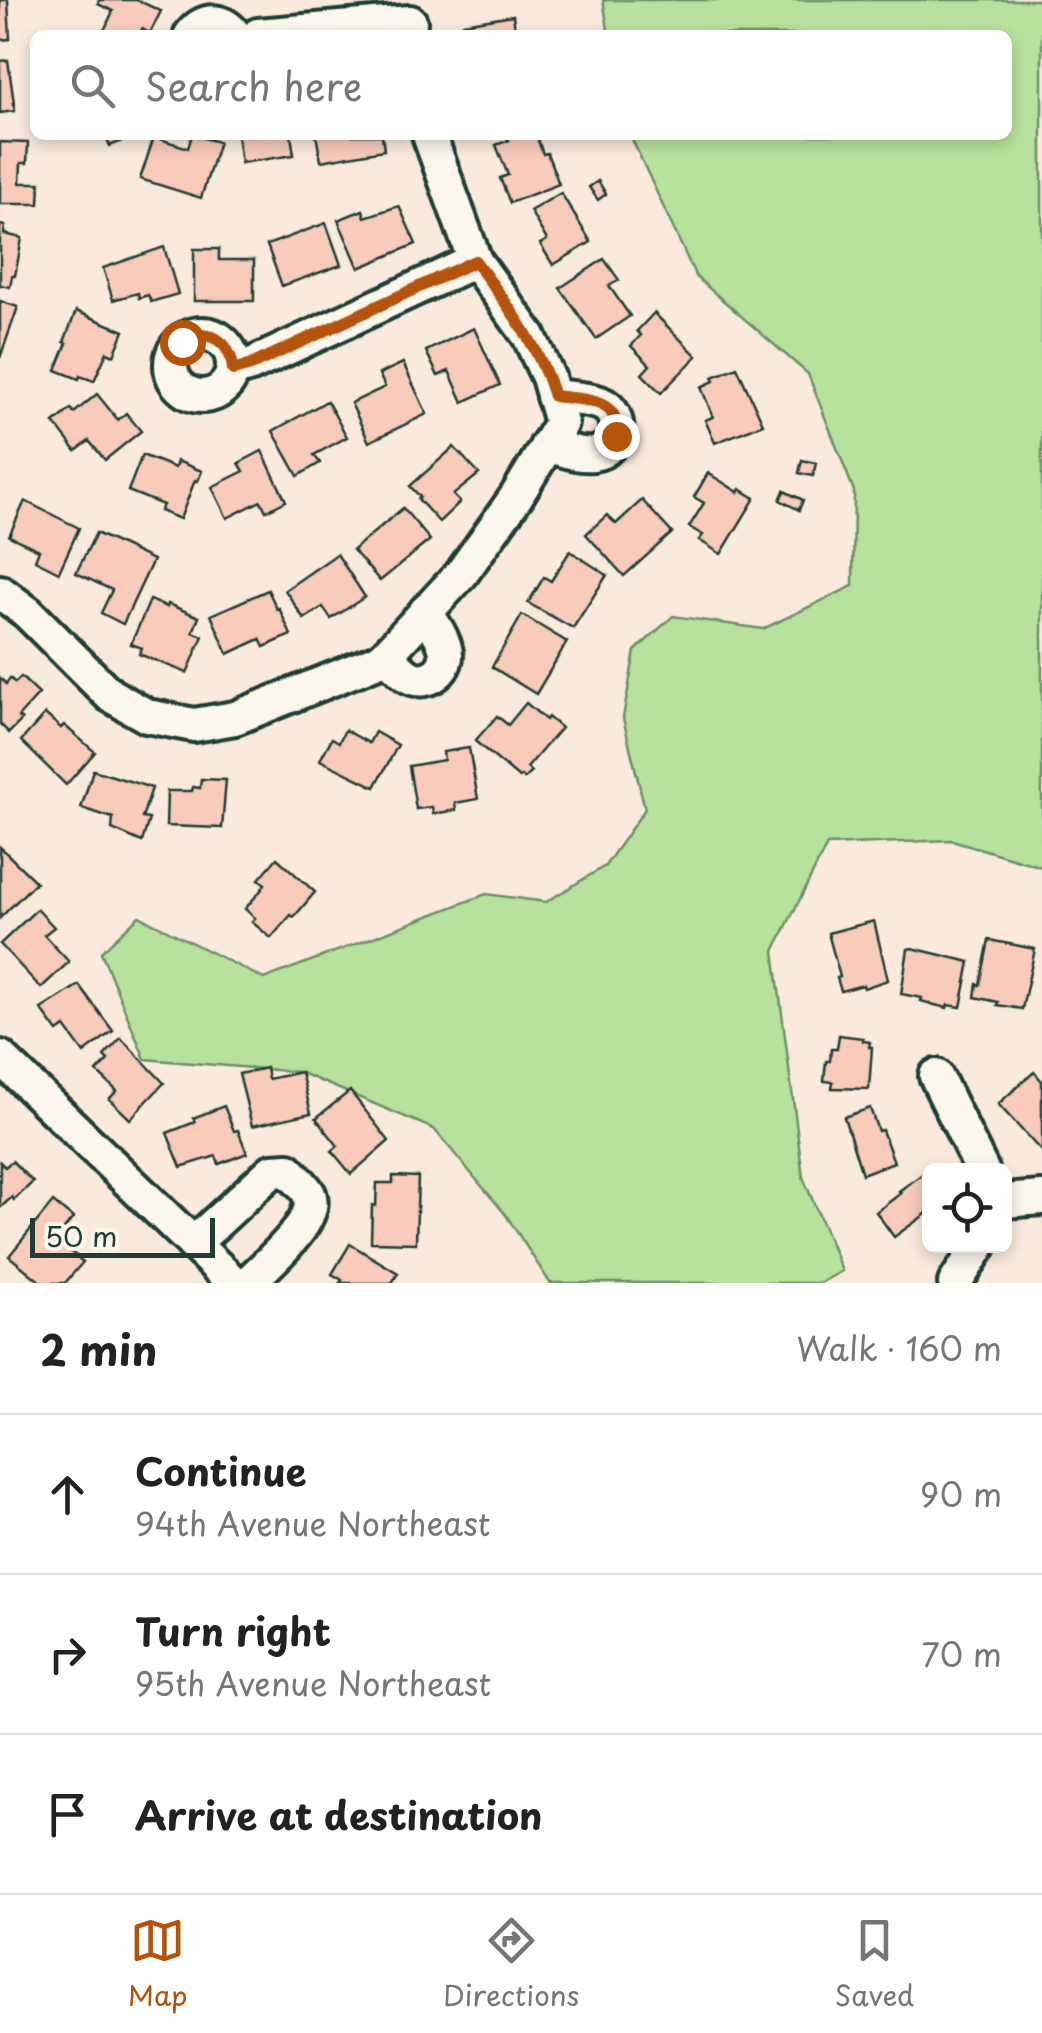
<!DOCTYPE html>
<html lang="en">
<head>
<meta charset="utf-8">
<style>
	body { margin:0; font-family:"Playpen Sans",sans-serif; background:#f6f6f6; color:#222 }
	.controls { position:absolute; right:30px; bottom:30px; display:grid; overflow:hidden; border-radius:15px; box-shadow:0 5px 15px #0003 }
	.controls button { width:90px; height:90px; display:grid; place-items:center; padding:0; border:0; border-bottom:2px solid #e0e0e0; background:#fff; color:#222; font:50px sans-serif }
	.scale { position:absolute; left:30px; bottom:25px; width:185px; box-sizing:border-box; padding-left:10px; border:5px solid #1f3d34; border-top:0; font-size:28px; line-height:35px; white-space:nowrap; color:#1f3d34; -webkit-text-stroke:8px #fbf7ec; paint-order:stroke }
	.stop { position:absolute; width:30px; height:30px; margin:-22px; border:8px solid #b45309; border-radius:50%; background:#fff }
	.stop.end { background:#b45309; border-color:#fff; box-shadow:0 2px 10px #0008 }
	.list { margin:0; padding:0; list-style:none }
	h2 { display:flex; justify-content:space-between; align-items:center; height:130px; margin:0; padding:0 40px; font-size:42px }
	h2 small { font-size:32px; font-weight:400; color:#767676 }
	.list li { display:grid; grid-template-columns:65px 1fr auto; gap:30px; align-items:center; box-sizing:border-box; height:160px; padding:0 40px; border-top:2px solid #e0e0e0 }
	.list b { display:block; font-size:38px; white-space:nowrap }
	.list p { margin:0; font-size:32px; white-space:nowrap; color:#767676 }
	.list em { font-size:32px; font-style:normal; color:#767676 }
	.icon { flex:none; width:55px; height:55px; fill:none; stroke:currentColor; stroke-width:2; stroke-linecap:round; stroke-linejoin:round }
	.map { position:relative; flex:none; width:1042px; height:1283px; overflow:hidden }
	.search { position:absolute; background:#fff; box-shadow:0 5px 15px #0003; left:30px; right:30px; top:30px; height:110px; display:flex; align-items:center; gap:25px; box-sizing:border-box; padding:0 35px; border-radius:15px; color:#767676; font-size:38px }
	.sheet { height:610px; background:#fff }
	nav { display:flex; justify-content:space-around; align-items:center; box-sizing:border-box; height:140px; border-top:2px solid #e0e0e0; background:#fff; font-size:28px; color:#767676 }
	nav a { display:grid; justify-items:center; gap:5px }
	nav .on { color:#b45309 }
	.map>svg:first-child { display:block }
	.green { fill:#b7e19d; stroke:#6b8f68; stroke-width:2.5 }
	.building { fill:#f8cbbb; stroke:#1f3d34; stroke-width:2.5 }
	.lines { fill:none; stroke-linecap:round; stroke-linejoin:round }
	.minor-casing { stroke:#1f3d34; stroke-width:40 }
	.minor { stroke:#fbf7ec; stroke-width:32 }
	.route { stroke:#b45309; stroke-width:12 }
</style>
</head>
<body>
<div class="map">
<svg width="1042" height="1283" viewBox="0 0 1042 1283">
	<rect width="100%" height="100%" fill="#faeadd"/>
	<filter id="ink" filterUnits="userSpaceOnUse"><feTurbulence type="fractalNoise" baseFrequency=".01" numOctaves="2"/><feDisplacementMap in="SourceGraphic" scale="20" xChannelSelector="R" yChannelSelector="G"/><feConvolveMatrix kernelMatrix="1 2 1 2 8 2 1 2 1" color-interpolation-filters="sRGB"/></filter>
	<g filter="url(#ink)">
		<!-- green -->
		<polygon class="green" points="603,0 1042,0 1042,867 952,840 827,845 774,951 803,1177 842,1271 820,1283 550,1283 506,1215 434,1129 299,1072 145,1059 101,952 139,916 264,979 486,894 546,902 605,866 645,809 623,718 635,651 673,616 763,629 853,586 854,491 808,374 696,277 630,135 1007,135 1007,35 609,35"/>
		<!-- building -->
		<g class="building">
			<polygon points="0,0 8,0 10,39 0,40"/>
			<polygon points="99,0 137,0 161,11 150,33 142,29 139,35 102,35 113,11 98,4"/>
			<polygon points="513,15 516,35 465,35 463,23"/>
			<polygon points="8,60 15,111 0,113 0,61"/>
			<polygon points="105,135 137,135 110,146"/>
			<polygon points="192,135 219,142 201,198 140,179 154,137 188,148"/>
			<polygon points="237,135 291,135 294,155 241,163"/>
			<polygon points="316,135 382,135 384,150 321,161"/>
			<polygon points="536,135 543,154 547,153 559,184 510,203 500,178 508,175 496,145 509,140 507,136 509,135"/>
			<polygon points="0,142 28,143 27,163 21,163 20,183 40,183 39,204 0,204"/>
			<polygon points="598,181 606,194 598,200 589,187"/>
			<polygon points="561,193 591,242 553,265 540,244 547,240 530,211"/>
			<polygon points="399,206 416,244 359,268 338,220 363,210 365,217"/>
			<polygon points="326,223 341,265 282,286 267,245"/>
			<polygon points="0,225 5,226 4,234 22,238 15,276 12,276 10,287 0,285"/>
			<polygon points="164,247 178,294 151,302 148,295 139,298 138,293 113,300 103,268"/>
			<polygon points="194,249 219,249 219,260 254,260 254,301 194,301"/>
			<polygon points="604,259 619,280 609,286 630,316 596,339 560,288"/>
			<polygon points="0,301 18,307 0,358"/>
			<polygon points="76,311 124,331 114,355 107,352 94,381 80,376 79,379 56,370 67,343 64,342"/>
			<polygon points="654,313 697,356 661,393 642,374 650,365 631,346 641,335 637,331"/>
			<polygon points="474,328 500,385 463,402 449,371 438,376 426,351"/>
			<polygon points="403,363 427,414 369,442 351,403 385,387 379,374"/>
			<polygon points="737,367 763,424 715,443 705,420 713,417 701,387 714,381 713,377"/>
			<polygon points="97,394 118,420 126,413 141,431 105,460 89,441 76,451 54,423 71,409 74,413"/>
			<polygon points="327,401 347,437 314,455 320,463 298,476 273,431"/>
			<polygon points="454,447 479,474 453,495 460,502 439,522 418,499 420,497 410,486"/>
			<polygon points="262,451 286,501 266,511 261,501 227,518 212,487 244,471 239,463"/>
			<polygon points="142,455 175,468 177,461 202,471 198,481 195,480 180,519 160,511 163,505 128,491"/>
			<polygon points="802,460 816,463 813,476 799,473"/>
			<polygon points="708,473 738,492 740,489 755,498 721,554 699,540 703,535 689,527 704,503 694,497"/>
			<polygon points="784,491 803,500 799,510 780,500"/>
			<polygon points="642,500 672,533 624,576 586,534 607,515 616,524"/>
			<polygon points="25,501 79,528 59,572 35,560 39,550 9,536"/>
			<polygon points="403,508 430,540 380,581 353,550"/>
			<polygon points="96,533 153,560 123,624 101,613 112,590 76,573"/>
			<polygon points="570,551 607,575 573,628 528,603 544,577 551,581"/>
			<polygon points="337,554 365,597 331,619 323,607 304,619 285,590"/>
			<polygon points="268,590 277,609 279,608 291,635 264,647 260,639 228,654 211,615"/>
			<polygon points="150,600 167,607 168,604 199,617 193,632 203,636 187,673 139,654 142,648 131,644"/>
			<polygon points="522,615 567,642 536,694 492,667"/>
			<polygon points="21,677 39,694 18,717 22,720 9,733 0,724 0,678 6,684 10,678 15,683"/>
			<polygon points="526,703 546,720 548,717 561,728 527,768 531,772 524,779 521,776 519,778 475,741 497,716 508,725"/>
			<polygon points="45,714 61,728 64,725 95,752 66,785 21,741"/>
			<polygon points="345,730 369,743 375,732 398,745 375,787 320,760 332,738 339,742"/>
			<polygon points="469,748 478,799 455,803 456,810 433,814 432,807 416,809 409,766 444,760 443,752"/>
			<polygon points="93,770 152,788 142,818 149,819 142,842 112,829 113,818 81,808"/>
			<polygon points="201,779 226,780 222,828 166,826 167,791 192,791 193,787 200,788"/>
			<polygon points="0,847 36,882 0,918"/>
			<polygon points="277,858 315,892 294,917 291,915 271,938 252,922 255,918 245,909 262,889 265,884 259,879"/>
			<polygon points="37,909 54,927 44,935 69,962 41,988 0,944"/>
			<polygon points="874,921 888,980 864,988 863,985 841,991 837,978 840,977 828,933"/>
			<polygon points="989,940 1035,949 1022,1009 997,1005 998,1002 975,997 977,984 980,985"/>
			<polygon points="912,948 970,962 961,1007 948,1005 947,1008 935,1005 921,1001 922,998 901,994 908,949"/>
			<polygon points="79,985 113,1031 84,1053 65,1027 58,1032 41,1009"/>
			<polygon points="839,1035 863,1038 863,1041 870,1042 869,1047 872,1047 869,1089 832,1088 833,1082 824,1081 826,1061 830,1061 831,1049 837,1049"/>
			<polygon points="121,1038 164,1083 130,1119 109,1099 117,1091 97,1072 108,1060 104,1056"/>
			<polygon points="266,1068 268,1079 301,1072 311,1113 252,1126 239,1074"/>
			<polygon points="1034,1072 1042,1081 1042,1152 998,1104"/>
			<polygon points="350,1091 389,1141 351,1174 332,1151 338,1146 316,1118"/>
			<polygon points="224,1106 234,1131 238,1130 247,1153 219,1164 216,1156 181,1167 167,1133 195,1122 193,1118"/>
			<polygon points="870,1108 878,1131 882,1130 894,1162 862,1174 844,1117"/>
			<polygon points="12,1161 33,1182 14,1200 12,1197 0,1208 0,1162 5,1167"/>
			<polygon points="924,1173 930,1181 930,1211 894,1237 876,1212 901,1193 899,1191"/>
			<polygon points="393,1176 418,1177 416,1243 371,1242 372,1205 376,1206 377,1183 393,1183"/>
			<polygon points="53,1202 73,1218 56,1239 83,1262 65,1283 42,1283 9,1256"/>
			<polygon points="350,1244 398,1273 392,1283 340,1283 342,1280 332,1274"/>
		</g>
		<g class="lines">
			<defs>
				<g id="minor">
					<path d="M191,35C204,18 222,18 235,35"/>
					<polyline points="258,35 410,22"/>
					<circle cx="202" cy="365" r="31"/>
					<polyline points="233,370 251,365 475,261"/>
					<path d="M547,445C561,449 579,456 593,454C620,451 625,413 600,403C586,398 568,398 553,396"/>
					<polyline points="0,592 28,613 110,695 147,716 194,725 235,718 380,660 386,655 462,573 516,497 561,423 548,377 529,336 475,261 429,135"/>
					<path d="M386,655C393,662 401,672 410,677C429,686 451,668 445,648C442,635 432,623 426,611"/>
					<polyline points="0,1057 234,1283"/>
					<polyline points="936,1076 982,1170"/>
					<polyline points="1004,1201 1042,1198"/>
					<path d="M193,1244L272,1171L288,1170C294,1177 305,1186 309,1194C321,1220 264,1266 248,1283"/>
					<polyline points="955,1283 979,1246"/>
				</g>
			</defs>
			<!-- minor casing -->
			<use href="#minor" class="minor-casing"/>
			<!-- minor -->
			<use href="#minor" class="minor"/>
		</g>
	</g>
	<g class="lines" filter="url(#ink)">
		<!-- route -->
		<path class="route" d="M182,342C207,326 231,340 233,370L251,365L475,261C508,306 537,341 554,396C581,400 622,397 616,436"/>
	</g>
</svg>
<div class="controls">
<button><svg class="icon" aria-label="locate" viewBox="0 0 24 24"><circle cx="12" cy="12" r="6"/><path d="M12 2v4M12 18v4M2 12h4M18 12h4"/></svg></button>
</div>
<div class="scale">50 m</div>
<div class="stop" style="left:182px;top:342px"></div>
<div class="stop end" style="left:616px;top:436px"></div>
<div class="search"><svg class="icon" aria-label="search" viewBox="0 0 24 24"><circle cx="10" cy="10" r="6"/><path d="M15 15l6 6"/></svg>Search here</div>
</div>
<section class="sheet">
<h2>2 min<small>Walk · 160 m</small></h2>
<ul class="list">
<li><svg class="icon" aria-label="ahead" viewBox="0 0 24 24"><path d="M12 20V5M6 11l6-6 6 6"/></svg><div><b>Continue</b><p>94th Avenue Northeast</p></div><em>90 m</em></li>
<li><svg class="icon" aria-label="right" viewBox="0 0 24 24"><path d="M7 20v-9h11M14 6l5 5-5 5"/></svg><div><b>Turn right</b><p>95th Avenue Northeast</p></div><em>70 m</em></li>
<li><svg class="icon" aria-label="arrive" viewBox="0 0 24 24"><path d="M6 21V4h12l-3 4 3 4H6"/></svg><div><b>Arrive at destination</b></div></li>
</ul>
</section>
<nav>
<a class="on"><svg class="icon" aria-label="map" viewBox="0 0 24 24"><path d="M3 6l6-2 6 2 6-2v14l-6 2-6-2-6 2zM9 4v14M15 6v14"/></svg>Map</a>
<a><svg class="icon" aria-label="directions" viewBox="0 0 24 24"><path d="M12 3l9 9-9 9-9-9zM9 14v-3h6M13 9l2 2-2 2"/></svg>Directions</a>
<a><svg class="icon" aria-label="saved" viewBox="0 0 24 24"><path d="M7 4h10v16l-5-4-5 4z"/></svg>Saved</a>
</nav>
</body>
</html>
